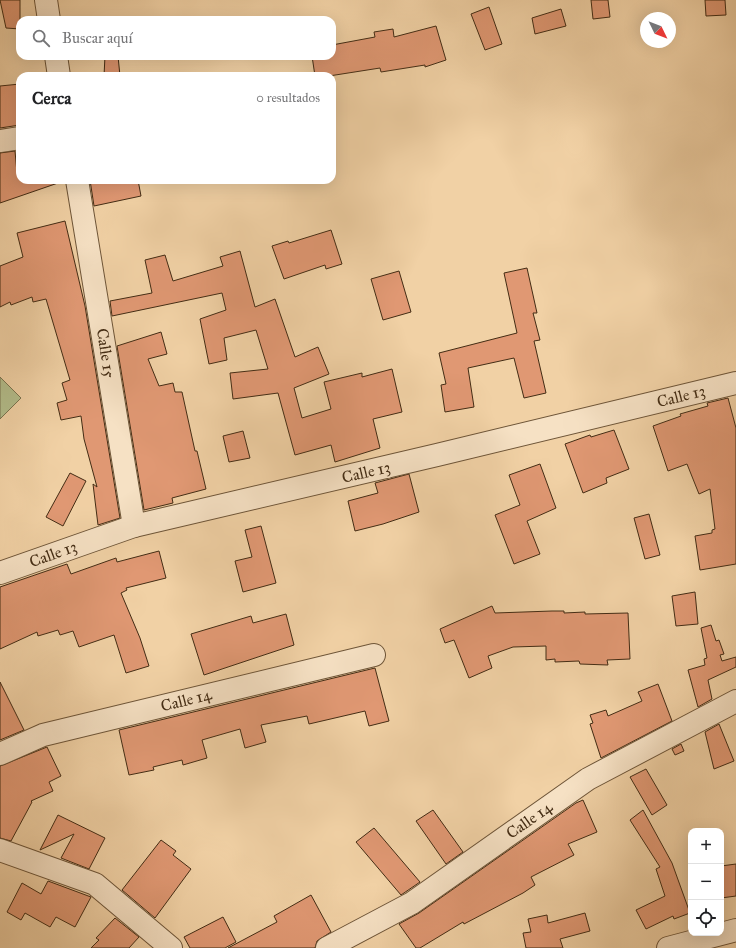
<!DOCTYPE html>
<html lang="es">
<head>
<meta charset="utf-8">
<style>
	body { margin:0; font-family:"IM FELL Great Primer",serif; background:#f2f2f2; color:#202124 }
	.controls { position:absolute; right:12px; bottom:12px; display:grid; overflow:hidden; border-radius:8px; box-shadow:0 4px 16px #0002 }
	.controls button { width:36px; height:36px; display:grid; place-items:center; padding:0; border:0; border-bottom:1px solid #e0e0e0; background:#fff; color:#202124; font:20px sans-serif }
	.compass { position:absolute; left:640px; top:12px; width:36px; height:36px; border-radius:50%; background:#fff; box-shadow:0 4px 16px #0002; rotate:133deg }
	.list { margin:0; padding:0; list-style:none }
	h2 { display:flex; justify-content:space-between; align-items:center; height:52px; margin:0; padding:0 16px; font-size:17px }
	h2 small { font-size:13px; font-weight:400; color:#757577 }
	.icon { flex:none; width:22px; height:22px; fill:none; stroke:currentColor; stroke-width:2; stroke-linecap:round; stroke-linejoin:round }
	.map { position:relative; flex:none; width:736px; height:948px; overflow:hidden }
	.search { position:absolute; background:#fff; box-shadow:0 4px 16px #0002; left:16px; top:16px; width:320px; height:44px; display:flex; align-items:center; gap:10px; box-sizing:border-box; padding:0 14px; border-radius:12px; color:#757577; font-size:15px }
	.panel { position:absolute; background:#fff; box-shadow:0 4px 16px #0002; left:16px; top:72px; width:320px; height:112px; border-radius:12px }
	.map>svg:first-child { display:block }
	.green { fill:#b3bd8b; stroke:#7b7450 }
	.building { fill:#e09873; stroke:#432c14 }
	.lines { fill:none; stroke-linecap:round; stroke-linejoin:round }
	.minor-casing { stroke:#6e5538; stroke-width:24 }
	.minor { stroke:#f6e1c4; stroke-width:22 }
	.labels { text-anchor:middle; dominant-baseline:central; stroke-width:3.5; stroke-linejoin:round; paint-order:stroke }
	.street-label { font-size:16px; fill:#432c14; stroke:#f6e1c4 }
</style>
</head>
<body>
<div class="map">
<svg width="736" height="948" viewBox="0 0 736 948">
	<rect width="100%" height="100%" fill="#f1d1a5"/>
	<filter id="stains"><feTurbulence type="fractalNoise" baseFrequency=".005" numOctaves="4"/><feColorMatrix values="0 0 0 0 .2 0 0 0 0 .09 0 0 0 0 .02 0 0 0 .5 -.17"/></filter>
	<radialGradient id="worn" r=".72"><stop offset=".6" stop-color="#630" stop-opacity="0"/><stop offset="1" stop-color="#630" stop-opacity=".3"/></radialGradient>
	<!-- green -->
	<polygon class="green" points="0,377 21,398 0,419"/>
	<!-- building -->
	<g class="building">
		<polygon points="0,0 20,0 20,29 6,28"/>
		<polygon points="591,0 608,0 610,17 593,19"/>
		<polygon points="705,0 725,0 726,15 706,16"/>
		<polygon points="489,7 502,44 485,50 471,14"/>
		<polygon points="561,9 566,26 535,34 532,18"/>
		<polygon points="436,26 446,60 425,67 425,65 381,72 380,68 329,76 315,76 312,56 332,56 332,45 375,37 374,32 393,29 394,37"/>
		<polygon points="105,56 118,56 120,76 104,76"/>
		<polygon points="20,84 20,125 0,128 0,86"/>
		<polygon points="15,151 17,173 20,172 20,180 58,180 58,183 0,203 0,153"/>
		<polygon points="90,180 138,180 141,196 94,206"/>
		<polygon points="65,221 85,306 120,518 98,525 93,484 97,487 84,439 81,416 61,420 57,403 67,400 62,383 70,380 46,299 33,302 32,297 11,305 10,302 0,307 0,266 23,257 17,233"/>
		<polygon points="331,230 342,264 326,269 325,265 284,279 272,246 288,241 289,243"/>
		<polygon points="240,251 255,307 275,299 295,357 318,347 329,374 294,388 302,418 331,409 324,382 362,373 362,377 392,369 402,412 373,419 380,448 335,462 331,445 295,455 278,393 233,399 230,373 268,369 256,330 224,338 227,360 209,364 200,319 226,310 222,293 112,316 110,301 152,293 145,260 165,255 173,281 223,266 220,257"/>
		<polygon points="527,268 537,313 533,313 540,340 534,341 546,393 524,398 514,358 468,368 474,407 445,412 441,385 446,384 439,353 517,333 504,273"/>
		<polygon points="399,271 411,312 383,320 371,279"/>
		<polygon points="161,332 167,354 148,359 159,386 173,383 175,392 182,392 195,451 197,451 206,489 172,498 173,503 144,510 117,346"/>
		<polygon points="728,398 736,428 736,564 700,570 695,536 712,533 712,530 715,529 710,489 699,494 687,464 668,471 653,426 681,416 680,414 708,406 707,403"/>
		<polygon points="614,430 629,469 606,478 607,483 583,493 565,444 590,435 591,437"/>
		<polygon points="243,431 250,458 229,462 223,436"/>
		<polygon points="540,464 556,508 527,521 540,554 514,564 495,515 520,505 509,475"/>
		<polygon points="70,473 86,481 63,526 46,517"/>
		<polygon points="409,474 419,512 383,524 355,531 348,501 378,493 375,483"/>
		<polygon points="649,514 660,555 645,559 634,518"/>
		<polygon points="261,526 276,583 243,592 235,561 252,557 245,530"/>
		<polygon points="159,551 166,578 126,588 127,590 121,593 140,638 149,666 126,673 114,635 79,647 73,631 60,635 58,630 38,636 37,632 0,649 0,587 67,564 71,574 116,558 117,562"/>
		<polygon points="695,592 698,624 676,626 672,596"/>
		<polygon points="492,606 495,613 552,611 564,611 564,613 585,612 585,614 628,613 630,659 607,660 608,665 580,664 579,661 555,662 555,659 546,660 546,646 513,647 488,656 492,668 469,678 454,640 445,643 440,629"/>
		<polygon points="286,614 294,645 204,675 191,634 251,616 253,623"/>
		<polygon points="711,625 716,641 719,640 724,654 720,655 722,661 736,657 736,667 708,680 712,699 698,707 688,670 705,665 704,659 707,658 701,628"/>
		<polygon points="375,668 389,721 369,726 365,711 309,724 307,716 261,725 266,742 245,748 240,729 202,740 207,758 183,765 182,760 153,767 154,770 129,775 119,730"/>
		<polygon points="0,682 24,730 0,740"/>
		<polygon points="658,684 672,721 601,758 590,724 593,723 590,715 606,710 608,716 642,701 638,692"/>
		<polygon points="719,724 734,761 714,769 705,732"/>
		<polygon points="681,744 684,751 675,755 672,749"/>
		<polygon points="47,747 61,776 49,782 53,791 31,801 32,802 11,841 0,838 0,766"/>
		<polygon points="646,769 667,805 652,815 630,777"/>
		<polygon points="583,800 597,832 568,844 574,855 531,877 535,885 523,893 464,924 463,922 420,948 416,948 399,924 419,913 576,803"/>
		<polygon points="433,810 463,852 446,864 416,821"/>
		<polygon points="643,810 672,863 690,913 674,919 673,916 646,929 636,910 665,896 656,869 660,867 630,820"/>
		<polygon points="58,815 105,838 89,869 61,858 74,834 40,850"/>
		<polygon points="374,828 420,882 401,895 356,842"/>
		<polygon points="161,840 176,851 173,855 191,869 155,918 122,890"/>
		<polygon points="736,864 736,896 721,898 721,866"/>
		<polygon points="48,881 91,897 75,927 56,917 50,927 25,913 21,920 7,912 22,883 41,894"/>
		<polygon points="311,895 331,932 317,941 315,948 228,948 277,922 274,916"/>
		<polygon points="585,913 590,931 560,939 563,948 526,948 523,933 531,932 528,919 547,915 548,923"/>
		<polygon points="223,917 236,942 225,948 190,948 184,937"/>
		<polygon points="115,918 139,937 129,948 91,948 99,940 96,938"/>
	</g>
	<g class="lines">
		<defs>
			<g id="minor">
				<polyline points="46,0 49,20"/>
				<polyline points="56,56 59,76"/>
				<polyline points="0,141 20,138"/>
				<polyline points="77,180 134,526"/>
				<polyline points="0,573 134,526 437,455 736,383"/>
				<polyline points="0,754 43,735 374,655"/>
				<polyline points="0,850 95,884 171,948"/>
				<polyline points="327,948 412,903 588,779 736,701"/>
				<polyline points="668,948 736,930"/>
			</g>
		</defs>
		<!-- minor casing -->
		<use href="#minor" class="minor-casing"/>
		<!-- minor -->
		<use href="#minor" class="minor"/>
	</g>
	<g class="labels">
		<!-- street labels -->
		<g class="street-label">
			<text transform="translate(106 353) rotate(81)">Calle 15</text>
			<text transform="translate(681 396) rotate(-14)">Calle 13</text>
			<text transform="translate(366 472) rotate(-13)">Calle 13</text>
			<text transform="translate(53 554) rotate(-20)">Calle 13</text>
			<text transform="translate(186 700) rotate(-14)">Calle 14</text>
			<text transform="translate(529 820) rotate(-35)">Calle 14</text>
		</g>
	</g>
	<rect width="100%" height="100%" filter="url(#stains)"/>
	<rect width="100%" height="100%" fill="url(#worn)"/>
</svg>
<div class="controls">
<button>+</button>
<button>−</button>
<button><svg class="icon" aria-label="locate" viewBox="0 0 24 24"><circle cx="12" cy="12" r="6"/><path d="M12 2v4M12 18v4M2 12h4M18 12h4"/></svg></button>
</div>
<svg class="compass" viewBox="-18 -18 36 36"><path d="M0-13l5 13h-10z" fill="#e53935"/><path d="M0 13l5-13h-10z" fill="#757577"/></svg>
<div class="search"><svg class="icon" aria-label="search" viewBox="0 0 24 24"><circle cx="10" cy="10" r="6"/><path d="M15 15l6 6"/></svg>Buscar aquí</div>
<section class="panel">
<h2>Cerca<small>0 resultados</small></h2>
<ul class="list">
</ul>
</section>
</div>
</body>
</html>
